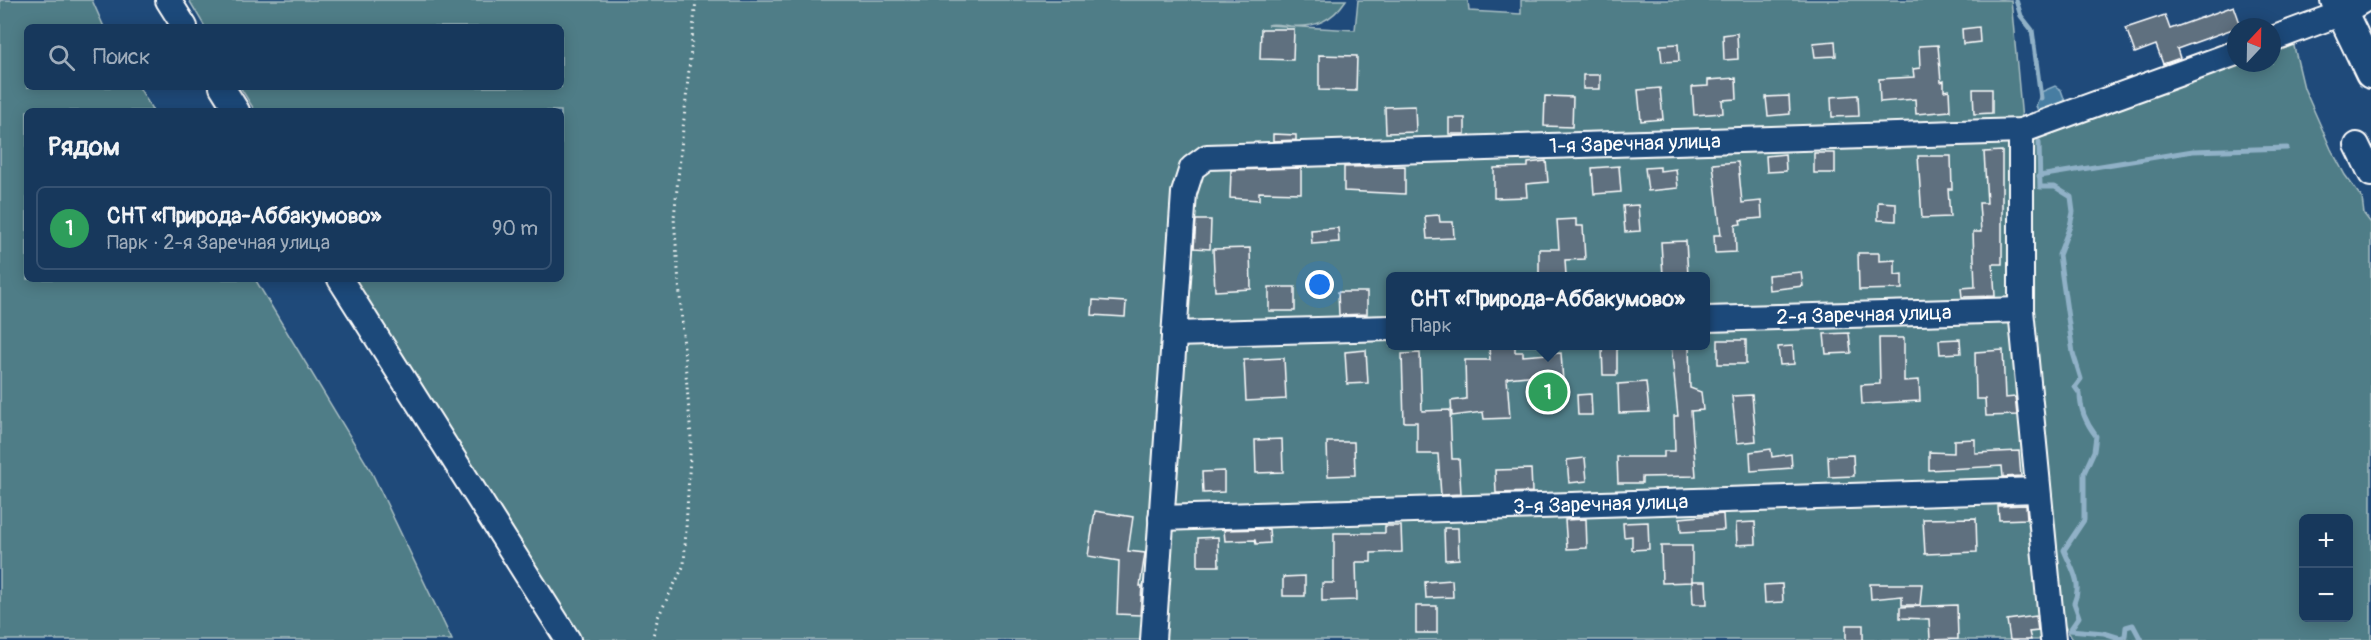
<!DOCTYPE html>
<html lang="ru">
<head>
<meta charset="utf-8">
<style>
	body { margin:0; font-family:Pangolin,sans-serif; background:#203f62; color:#f1f3f6 }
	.controls { position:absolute; right:18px; bottom:18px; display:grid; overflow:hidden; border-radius:9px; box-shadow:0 3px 15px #0003 }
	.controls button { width:54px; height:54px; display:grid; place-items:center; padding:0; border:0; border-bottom:2px solid #365272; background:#17385c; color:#f1f3f6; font:30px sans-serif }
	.compass { position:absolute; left:2227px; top:18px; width:54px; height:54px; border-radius:50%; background:#17385c; box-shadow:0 3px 15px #0003; rotate:22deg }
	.you { position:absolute; left:1320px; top:285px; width:21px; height:21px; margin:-15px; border:4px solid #fff; border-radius:50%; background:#1a73e8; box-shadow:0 0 0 9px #1a73e833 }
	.badge { display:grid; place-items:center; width:39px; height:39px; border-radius:50%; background:#90b9f0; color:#fff; font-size:20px; font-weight:700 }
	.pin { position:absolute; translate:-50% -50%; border:3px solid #fff; box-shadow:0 2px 6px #0006 }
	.popup { position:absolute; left:1386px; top:272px; width:324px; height:78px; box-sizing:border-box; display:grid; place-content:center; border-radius:9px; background:#17385c; filter:drop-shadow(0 2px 4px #0005); font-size:20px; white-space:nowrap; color:#9eacbb }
	.popup b { font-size:22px; color:#f1f3f6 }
	.popup::after { content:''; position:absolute; left:50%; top:100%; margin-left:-12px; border:12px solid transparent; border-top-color:#17385c }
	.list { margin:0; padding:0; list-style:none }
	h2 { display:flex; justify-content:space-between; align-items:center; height:78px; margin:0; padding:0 24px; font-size:26px }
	h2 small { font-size:20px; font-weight:400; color:#9eacbb }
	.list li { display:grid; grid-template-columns:39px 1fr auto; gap:18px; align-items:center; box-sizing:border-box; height:84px; margin:0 12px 12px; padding:0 12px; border:2px solid #365272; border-radius:9px }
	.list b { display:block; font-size:22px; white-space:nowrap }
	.list p { margin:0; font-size:20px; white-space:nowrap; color:#9eacbb }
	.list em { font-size:20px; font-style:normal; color:#9eacbb }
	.icon { flex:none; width:33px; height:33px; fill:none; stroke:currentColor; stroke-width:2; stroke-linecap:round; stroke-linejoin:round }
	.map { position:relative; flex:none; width:2371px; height:640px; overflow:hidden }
	.search { position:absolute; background:#17385c; box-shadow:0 3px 15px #0003; left:24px; top:24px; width:540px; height:66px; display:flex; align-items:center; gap:15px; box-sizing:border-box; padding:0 21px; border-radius:9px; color:#9eacbb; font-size:22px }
	.panel { position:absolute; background:#17385c; box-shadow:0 3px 15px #0003; left:24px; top:108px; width:540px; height:174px; border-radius:9px }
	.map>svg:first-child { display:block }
	.green { fill:#507d87; stroke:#a8bec3; stroke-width:1.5; fill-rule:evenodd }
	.water { fill:#467da2; stroke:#90b1c7; stroke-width:1.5 }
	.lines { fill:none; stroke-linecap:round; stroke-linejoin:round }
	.stream { stroke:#90b1c7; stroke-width:5 }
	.building { fill:#5f6f7f; stroke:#fff; stroke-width:1.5 }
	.minor-casing { stroke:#fff; stroke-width:28 }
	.major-casing { stroke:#fff; stroke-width:34 }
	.path { stroke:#fff; stroke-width:3; stroke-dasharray:1.5 4.5; stroke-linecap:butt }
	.minor { stroke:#1f4a7a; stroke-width:24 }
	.major { stroke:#1f4a7a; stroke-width:30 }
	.labels { text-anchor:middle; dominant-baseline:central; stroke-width:4.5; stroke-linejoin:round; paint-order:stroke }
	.street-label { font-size:21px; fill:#fff; stroke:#1f4a7a }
</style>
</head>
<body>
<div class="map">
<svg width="2371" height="640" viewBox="0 0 2371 640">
	<rect width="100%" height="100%" fill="#1f4a7a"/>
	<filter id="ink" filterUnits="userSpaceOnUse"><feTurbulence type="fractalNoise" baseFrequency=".0167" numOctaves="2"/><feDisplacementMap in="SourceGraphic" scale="12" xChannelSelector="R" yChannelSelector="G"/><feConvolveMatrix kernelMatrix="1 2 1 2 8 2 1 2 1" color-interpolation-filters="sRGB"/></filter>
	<g filter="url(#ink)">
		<!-- green -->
		<g class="green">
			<polygon points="0,0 92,0 104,27 27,27 27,87 139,87 153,111 27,111 27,279 255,279 371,471 452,640 0,640"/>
			<path d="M189,0H1346C1332,21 1315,28 1290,26C1282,25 1274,23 1267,25L1355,30L1358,0H1468L1469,11L1521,14V0H2011L2022,120L2236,63H2272V45L2292,38L2304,88L2331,149L2345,175L2362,198L2364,214L2371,223V640H2073L2063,623V640H582L382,330L353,279H561V111H255L240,87H561V27H205ZM1390,276H1706V346H1390ZM2304,518H2348V618H2304Z"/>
		</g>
		<!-- water -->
		<polygon class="water" points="2055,86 2061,90 2065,101 2039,113 2036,106 2041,92"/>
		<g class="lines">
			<!-- stream -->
			<g class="stream">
				<polyline points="2016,0 2021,16 2032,30 2041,98"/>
				<path d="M2039,142L2040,187H2055L2071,197L2073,212L2070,226L2059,255L2073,353L2081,379L2075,387L2080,394C2080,409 2086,423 2096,436L2094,451L2084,473V520L2064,550C2071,568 2083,583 2074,603L2079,617L2070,630L2104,633L2120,638L2125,636L2126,627L2133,625L2141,640"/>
				<polyline points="2039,176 2193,151 2287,148"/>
			</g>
		</g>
		<!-- building -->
		<g class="building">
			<polygon points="2234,6 2241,26 2177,49 2180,58 2163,64 2156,45 2135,53 2126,28 2165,15 2170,29"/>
			<polygon points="1979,27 1980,42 1963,44 1962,29"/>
			<polygon points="1261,29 1294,29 1293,60 1260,59"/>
			<polygon points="1737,33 1738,59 1724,60 1723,35"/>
			<polygon points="1835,41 1836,56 1815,57 1813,43"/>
			<polygon points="1678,44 1679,61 1662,62 1660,45"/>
			<polygon points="1938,45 1941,82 1944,81 1944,91 1949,90 1950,111 1916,114 1915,99 1880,102 1879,79 1914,77 1913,69 1920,68 1919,46"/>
			<polygon points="1319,55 1357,56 1356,91 1319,90"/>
			<rect x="1583" y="75" width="17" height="14"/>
			<polygon points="1736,78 1737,99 1722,100 1723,113 1694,115 1692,87 1708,86 1708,80"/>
			<polygon points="1660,88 1663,119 1641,121 1638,90"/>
			<polygon points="1973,89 1992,89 1992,113 1974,114"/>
			<polygon points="1858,95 1859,116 1832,117 1831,97"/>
			<polygon points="1545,96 1573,97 1572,127 1544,126"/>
			<polygon points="1789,96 1790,114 1768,116 1766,97"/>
			<polygon points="1415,106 1416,132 1386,133 1385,107"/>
			<rect x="1449" y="118" width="16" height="16"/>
			<polygon points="1273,134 1296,135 1296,140 1273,141"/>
			<polygon points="2002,151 2002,264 1993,264 1995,296 1962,297 1961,288 1975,287 1973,232 1981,232 1979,203 1987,203 1984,152"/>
			<rect x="1814" y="153" width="21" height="20"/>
			<polygon points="1785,154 1786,171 1767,172 1766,156"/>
			<polygon points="1918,156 1951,156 1952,189 1948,189 1950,217 1922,218"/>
			<polygon points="1546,161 1548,182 1526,184 1527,197 1494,198 1494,168 1528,167 1528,163"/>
			<polygon points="1738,162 1742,203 1761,201 1762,218 1740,220 1741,224 1735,225 1736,252 1715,253 1714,235 1721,235 1713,164"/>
			<polygon points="1405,166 1405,194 1344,191 1344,167"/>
			<polygon points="1619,166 1621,192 1594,194 1592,168"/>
			<polygon points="1660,167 1660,171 1676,169 1678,188 1648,191 1645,168"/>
			<polygon points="1301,168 1301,193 1259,192 1259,200 1230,198 1231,170"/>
			<polygon points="1878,202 1896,203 1896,221 1878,220"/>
			<polygon points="1638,205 1640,231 1625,232 1623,206"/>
			<polygon points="1439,215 1440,222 1453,222 1454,238 1427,239 1425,216"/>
			<polygon points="1576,219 1576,226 1583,226 1585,259 1565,260 1566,276 1539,276 1539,249 1559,249 1557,220"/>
			<polygon points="1196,220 1211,220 1210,249 1194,248"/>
			<polygon points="1338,228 1339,242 1312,244 1311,230"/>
			<polygon points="1686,241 1688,276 1663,276 1661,242"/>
			<polygon points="1250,248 1251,289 1215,291 1213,249"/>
			<polygon points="1858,253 1879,253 1879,261 1895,260 1895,275 1902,274 1902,289 1859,290"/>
			<polygon points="1801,272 1803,286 1769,290 1768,275"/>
			<rect x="1269" y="287" width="26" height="24"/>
			<polygon points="1338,292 1367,292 1367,314 1339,315"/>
			<polygon points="1093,300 1126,302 1125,317 1092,315"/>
			<polygon points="1849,333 1851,353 1826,354 1824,334"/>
			<polygon points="1879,338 1904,338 1904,381 1919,380 1920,401 1862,404 1861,385 1880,384"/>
			<polygon points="1960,339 1961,353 1940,354 1939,340"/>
			<rect x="1718" y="340" width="28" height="24"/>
			<polygon points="1515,345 1515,352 1523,352 1523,356 1561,353 1563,382 1540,384 1539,375 1507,378 1510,418 1484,419 1483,412 1452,416 1451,401 1466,399 1465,360 1490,360 1489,347"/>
			<polygon points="1671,345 1689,345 1690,388 1701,392 1703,410 1691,411 1696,476 1642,477 1642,483 1618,483 1617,457 1664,457 1664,451 1675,451 1674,416 1678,416"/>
			<polygon points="1617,346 1617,375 1603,375 1602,347"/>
			<polygon points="1793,346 1794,364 1780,365 1778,347"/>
			<polygon points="1366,350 1368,383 1347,384 1345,352"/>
			<polygon points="2003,350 2005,398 2015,397 2017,415 1986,416 1985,399 1976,399 1975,352"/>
			<polygon points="1420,353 1422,411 1450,410 1452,459 1459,459 1461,494 1441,495 1438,454 1417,454 1417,422 1404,422 1402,354"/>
			<polygon points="1284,358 1286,399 1246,401 1244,360"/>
			<polygon points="1646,382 1649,412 1619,413 1618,384"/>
			<polygon points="1591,394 1592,415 1578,415 1577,395"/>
			<polygon points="1752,395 1756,441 1737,443 1732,396"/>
			<polygon points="1282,439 1283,472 1256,473 1255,440"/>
			<polygon points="1975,439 1975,453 2019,451 2021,476 2003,477 2002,466 1929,470 1929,452 1954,453 1954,440"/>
			<polygon points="1327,442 1354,442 1355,475 1328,476"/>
			<polygon points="1771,449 1772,457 1791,454 1792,468 1751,471 1750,452"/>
			<polygon points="1853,455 1854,476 1829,477 1828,456"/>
			<polygon points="1585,458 1587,481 1569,483 1567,460"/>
			<polygon points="1531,469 1532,492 1496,493 1495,470"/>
			<polygon points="1224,471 1224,492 1203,493 1202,472"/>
			<polygon points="2026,505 2027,519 1999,520 1998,506"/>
			<polygon points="1095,511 1133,517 1128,551 1145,553 1140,586 1142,586 1140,615 1117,614 1119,561 1088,556"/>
			<polygon points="1723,514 1724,530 1681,532 1680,518"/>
			<polygon points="1976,518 1977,552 1925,554 1923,519"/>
			<polygon points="1586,519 1587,548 1567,549 1565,520"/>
			<polygon points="1648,522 1649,549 1632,550 1632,536 1624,537 1623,523"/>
			<polygon points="1755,522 1756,544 1737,545 1736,523"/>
			<polygon points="1385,526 1401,526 1402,552 1371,553 1371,562 1356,562 1357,600 1322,601 1322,583 1334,583 1334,533 1385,533"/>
			<polygon points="1444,528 1458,528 1459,559 1445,560"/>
			<polygon points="1269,529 1270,543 1256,544 1255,540 1225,541 1224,530"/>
			<polygon points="1218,537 1219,566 1198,566 1198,538"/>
			<polygon points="1661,546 1692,546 1692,582 1662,583"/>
			<polygon points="1305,576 1305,596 1283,596 1283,577"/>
			<polygon points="1452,580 1453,597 1426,598 1425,582"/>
			<polygon points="1692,581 1706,581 1707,604 1693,604"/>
			<polygon points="1782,584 1783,602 1765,603 1764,585"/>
			<polygon points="1870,584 1922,584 1920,605 1902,605 1902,596 1871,599"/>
			<polygon points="1957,605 1958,639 1930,640 1929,619 1900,618 1900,607"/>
			<rect x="1416" y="606" width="21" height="27"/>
			<polygon points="2036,616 2038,631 2029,632 2031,640 2010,640 2007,620"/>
			<rect x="1846" y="625" width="17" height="15"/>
		</g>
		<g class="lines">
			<defs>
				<g id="minor">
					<polyline points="168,0 185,27"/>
					<polyline points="2272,39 2342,13 2364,0"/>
					<polyline points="222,87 237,111"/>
					<polyline points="2021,131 2021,310 2053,640"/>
					<polyline points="2357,145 2371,174"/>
					<polyline points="340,279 568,640"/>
					<path id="s1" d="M1706,319L2021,310"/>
					<polyline points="1174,334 1390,328"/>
					<path id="s2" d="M1161,518L2038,490"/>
					<path id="s3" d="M1153,640L1184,193L1192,168L1207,157L2021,131L2236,53"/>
				</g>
				<polyline id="major" points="2336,0 2371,73"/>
			</defs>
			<!-- minor casing -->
			<use href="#minor" class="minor-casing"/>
			<!-- major casing -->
			<use href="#major" class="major-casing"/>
			<!-- path -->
			<polyline class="path" points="652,640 658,617 684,565 691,438 674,218 696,0"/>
			<!-- minor -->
			<use href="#minor" class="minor"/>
			<!-- major -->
			<use href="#major" class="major"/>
		</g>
	</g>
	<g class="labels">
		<!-- street labels -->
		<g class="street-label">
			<text stroke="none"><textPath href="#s3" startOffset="921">1-я Заречная улица</textPath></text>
			<text stroke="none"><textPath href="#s1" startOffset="158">2-я Заречная улица</textPath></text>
			<text stroke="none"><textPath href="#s2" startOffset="440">3-я Заречная улица</textPath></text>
		</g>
	</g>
</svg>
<div class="controls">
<button>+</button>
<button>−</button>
</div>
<svg class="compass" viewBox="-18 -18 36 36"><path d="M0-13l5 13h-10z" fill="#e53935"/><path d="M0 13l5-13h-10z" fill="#9eacbb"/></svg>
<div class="you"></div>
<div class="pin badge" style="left:1548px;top:392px;background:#2e9e5b">1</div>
<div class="popup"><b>СНТ «Природа-Аббакумово»</b>Парк</div>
<div class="search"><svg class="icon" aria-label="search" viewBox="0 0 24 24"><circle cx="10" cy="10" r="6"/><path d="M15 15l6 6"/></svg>Поиск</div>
<section class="panel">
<h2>Рядом<small></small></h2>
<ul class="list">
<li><span class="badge" style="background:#2e9e5b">1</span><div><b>СНТ «Природа-Аббакумово»</b><p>Парк · 2-я Заречная улица</p></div><em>90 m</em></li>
</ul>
</section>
</div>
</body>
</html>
